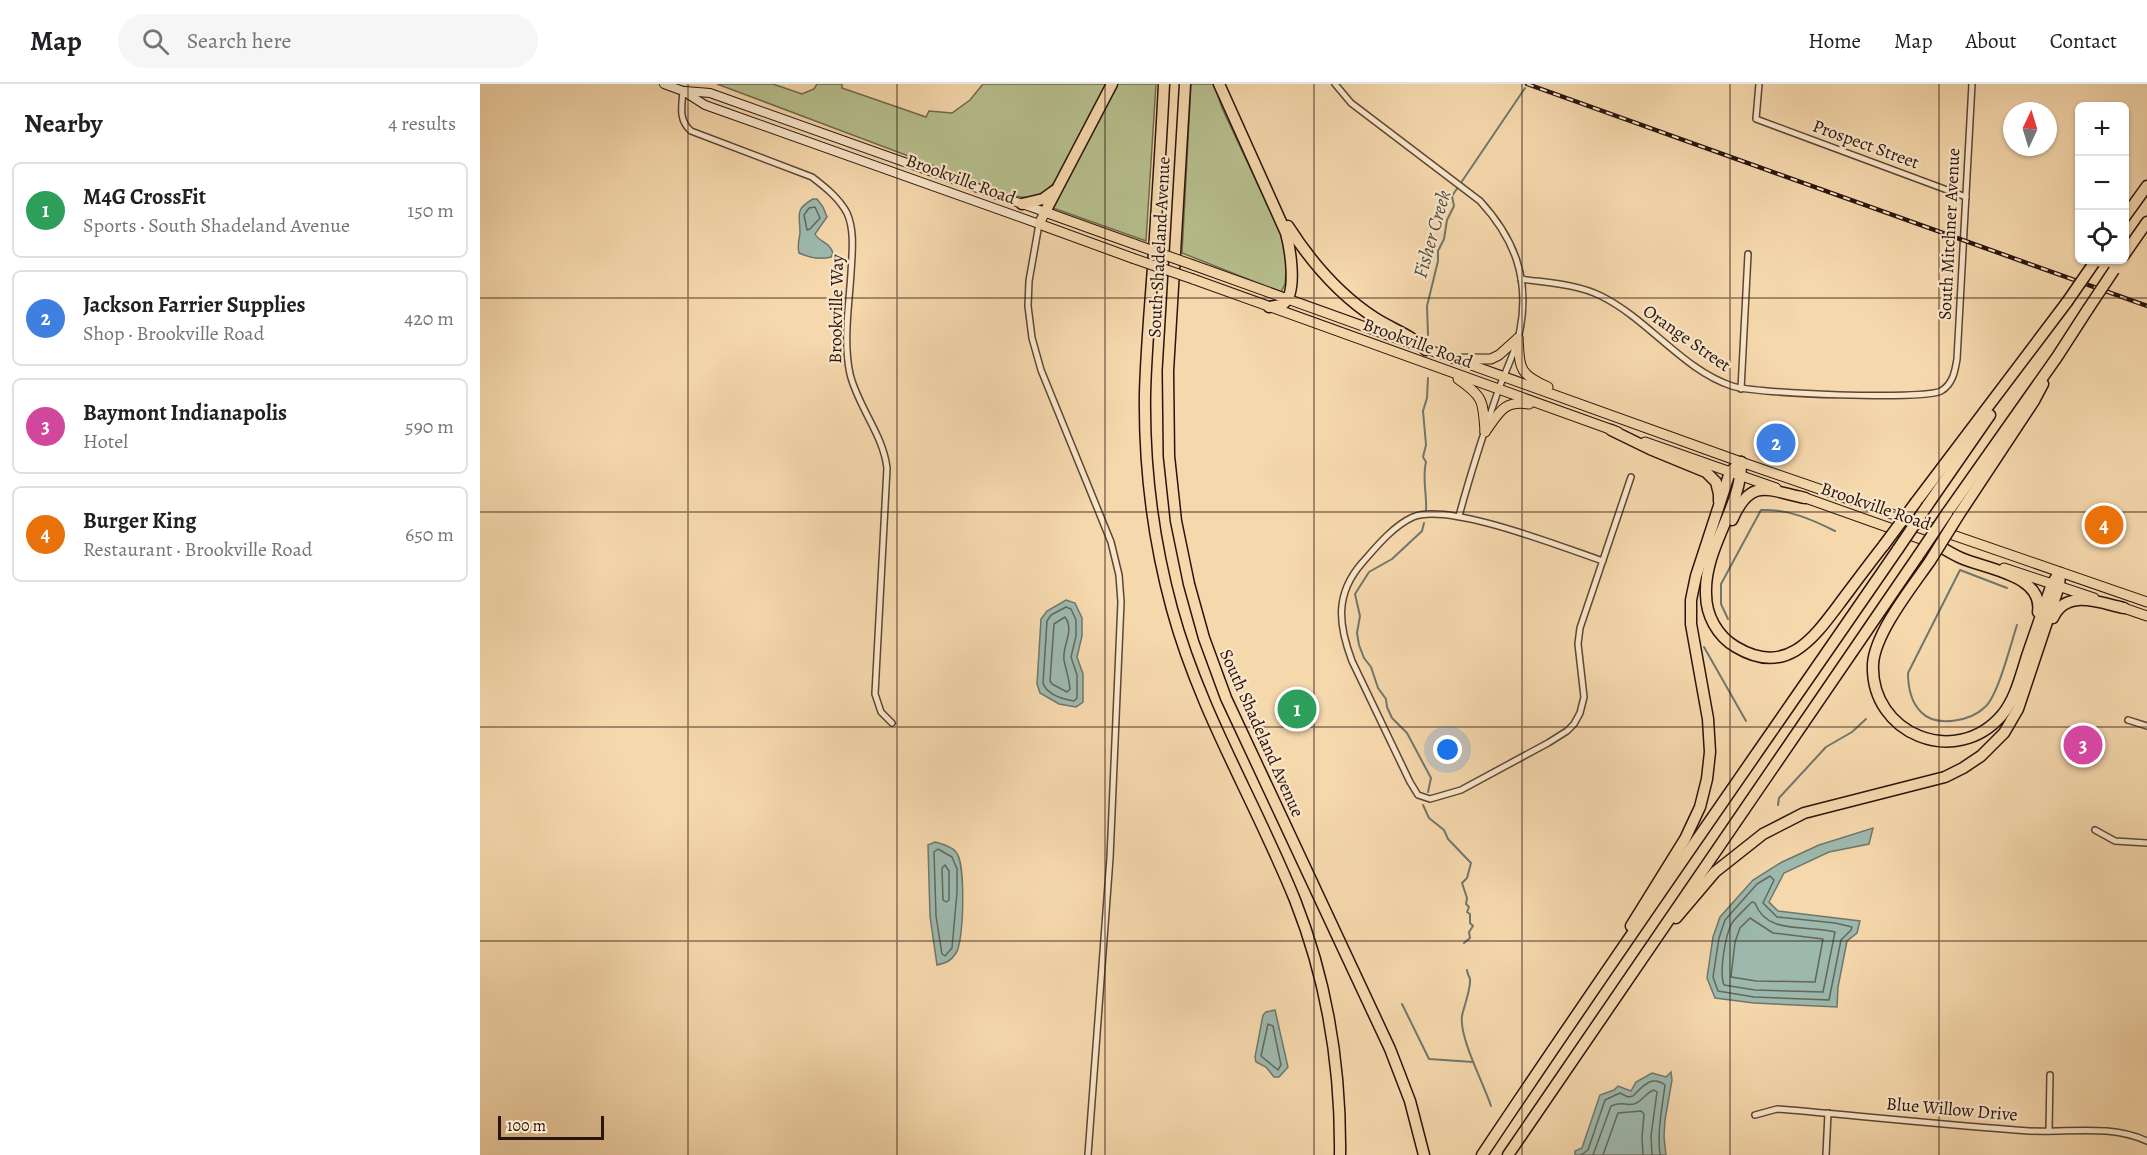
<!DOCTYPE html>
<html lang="en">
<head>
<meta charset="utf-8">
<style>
	body { margin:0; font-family:Alegreya,serif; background:#f6f6f6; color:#202124 }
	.controls { position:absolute; right:18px; top:18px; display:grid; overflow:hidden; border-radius:9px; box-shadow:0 2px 4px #0004 }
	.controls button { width:54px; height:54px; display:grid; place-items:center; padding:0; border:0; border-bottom:2px solid #e0e0e0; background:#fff; color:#202124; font:30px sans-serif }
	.compass { position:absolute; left:1523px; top:18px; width:54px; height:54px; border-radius:50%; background:#fff; box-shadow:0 2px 4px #0004; rotate:4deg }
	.scale { position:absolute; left:18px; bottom:15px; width:106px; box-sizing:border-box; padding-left:6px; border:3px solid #29150c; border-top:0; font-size:16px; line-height:21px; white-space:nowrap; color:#29150c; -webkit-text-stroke:4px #f9e6ca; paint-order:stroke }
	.you { position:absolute; left:968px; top:666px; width:21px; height:21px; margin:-15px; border:4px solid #fff; border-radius:50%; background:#1a73e8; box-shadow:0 0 0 9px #1a73e833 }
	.badge { display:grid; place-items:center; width:39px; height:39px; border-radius:50%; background:#8f2418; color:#fff; font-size:20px; font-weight:700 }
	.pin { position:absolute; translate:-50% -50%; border:3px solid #fff; box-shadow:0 2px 6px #0006 }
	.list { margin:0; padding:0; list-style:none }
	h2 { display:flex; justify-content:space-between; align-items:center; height:78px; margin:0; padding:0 24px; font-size:26px }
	h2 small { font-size:20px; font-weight:400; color:#757577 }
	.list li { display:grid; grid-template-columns:39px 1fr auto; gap:18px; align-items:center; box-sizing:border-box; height:96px; margin:0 12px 12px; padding:0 12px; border:2px solid #e0e0e0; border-radius:9px }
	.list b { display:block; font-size:22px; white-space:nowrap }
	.list p { margin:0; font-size:20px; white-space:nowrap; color:#757577 }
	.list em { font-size:20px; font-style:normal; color:#757577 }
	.icon { flex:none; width:33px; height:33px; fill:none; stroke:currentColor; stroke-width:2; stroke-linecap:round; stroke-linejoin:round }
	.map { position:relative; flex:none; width:1667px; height:1071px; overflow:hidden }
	header { display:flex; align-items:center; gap:36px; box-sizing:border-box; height:84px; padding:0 30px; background:#fff; border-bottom:2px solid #e0e0e0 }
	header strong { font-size:28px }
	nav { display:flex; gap:33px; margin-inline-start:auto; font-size:21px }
	.search { width:420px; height:54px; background:#f6f6f6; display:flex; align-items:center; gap:15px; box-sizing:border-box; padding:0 21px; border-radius:33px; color:#757577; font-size:22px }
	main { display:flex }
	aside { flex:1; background:#fff }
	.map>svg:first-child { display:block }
	.green { fill:#b7c08e; stroke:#706a4d; stroke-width:1.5 }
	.water { fill:#9db9ae; stroke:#6f776d; stroke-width:1.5 }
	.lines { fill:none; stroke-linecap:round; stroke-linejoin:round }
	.shore { stroke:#63675d; stroke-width:1.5 }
	.stream { stroke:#6f776d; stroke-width:2 }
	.minor-casing { stroke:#5c4634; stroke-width:8 }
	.secondary-casing { stroke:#29150c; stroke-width:10 }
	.primary-casing { stroke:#29150c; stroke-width:11 }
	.motorway-casing { stroke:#29150c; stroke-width:13 }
	.minor { stroke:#f9e6ca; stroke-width:5 }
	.secondary { stroke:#f9e6ca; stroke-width:8 }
	.primary { stroke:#f6d8ad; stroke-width:9 }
	.motorway { stroke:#f6d8ad; stroke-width:10 }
	.rail-casing { stroke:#29150c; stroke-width:4.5 }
	.rail { stroke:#f9e6ca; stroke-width:2; stroke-dasharray:7; stroke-linecap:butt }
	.primary-bridge-casing { stroke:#29150c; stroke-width:11; stroke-linecap:butt }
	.motorway-bridge-casing { stroke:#29150c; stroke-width:13; stroke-linecap:butt }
	.primary-bridge { stroke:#f6d8ad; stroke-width:9 }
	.motorway-bridge { stroke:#f6d8ad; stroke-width:10 }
	.grid { fill:none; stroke:#29150c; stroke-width:1.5; stroke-opacity:0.55 }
	.labels { text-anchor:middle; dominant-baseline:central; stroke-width:4.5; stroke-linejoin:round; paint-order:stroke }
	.street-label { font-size:18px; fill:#29150c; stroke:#f9e6ca }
	.water-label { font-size:20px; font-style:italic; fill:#524e45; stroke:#f9e6ca }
</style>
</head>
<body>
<header>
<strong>Map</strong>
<div class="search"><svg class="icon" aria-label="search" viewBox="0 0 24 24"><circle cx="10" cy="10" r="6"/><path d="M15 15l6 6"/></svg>Search here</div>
<nav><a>Home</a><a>Map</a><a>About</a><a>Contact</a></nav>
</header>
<main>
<aside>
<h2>Nearby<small>4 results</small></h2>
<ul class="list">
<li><span class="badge" style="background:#2e9e5b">1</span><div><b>M4G CrossFit</b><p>Sports · South Shadeland Avenue</p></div><em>150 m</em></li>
<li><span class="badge" style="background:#3f7fe0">2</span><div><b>Jackson Farrier Supplies</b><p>Shop · Brookville Road</p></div><em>420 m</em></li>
<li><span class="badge" style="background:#d1479c">3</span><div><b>Baymont Indianapolis</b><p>Hotel</p></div><em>590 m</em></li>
<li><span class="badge" style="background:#e8710a">4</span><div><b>Burger King</b><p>Restaurant · Brookville Road</p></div><em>650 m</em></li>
</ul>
</aside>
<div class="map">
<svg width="1667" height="1071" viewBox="0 0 1667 1071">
	<rect width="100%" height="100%" fill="#f6d8ad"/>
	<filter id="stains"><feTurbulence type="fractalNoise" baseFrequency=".00333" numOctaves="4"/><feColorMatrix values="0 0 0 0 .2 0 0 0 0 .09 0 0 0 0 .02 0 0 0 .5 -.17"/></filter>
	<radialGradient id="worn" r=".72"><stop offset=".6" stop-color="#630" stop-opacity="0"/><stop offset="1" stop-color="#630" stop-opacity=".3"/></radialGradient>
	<!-- green -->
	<g class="green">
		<path d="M237,0H293L322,10L334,5L337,0H362V4L446,33L449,27L472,29L490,16L503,0H627L574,99C569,104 564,109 558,111C540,119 507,103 488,96L487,94Z"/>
		<polygon points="635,0 676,0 666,157 573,124 577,113"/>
		<polygon points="711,0 734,0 742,24 801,150 807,175 805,200 801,208 702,169"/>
	</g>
	<!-- water -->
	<g class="water">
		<path d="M333,115H337L343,123L347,133L335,150C340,159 349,157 353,169L351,173C340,176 330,174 319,169C317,162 319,156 320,149C320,130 314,126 333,115Z"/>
		<polygon points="586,516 595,519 602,534 602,552 597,573 603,590 603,618 596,623 579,620 560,609 557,600 561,535 567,527"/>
		<polygon points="1393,744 1389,760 1349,768 1304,789 1289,818 1298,827 1380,837 1377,849 1367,857 1358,903 1357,923 1274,919 1235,914 1227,894 1233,853 1240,833 1273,796 1302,778 1339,761"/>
		<path d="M455,758C462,760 471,762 476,768C486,779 484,858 476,869C471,877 466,879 457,881L450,832L448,761Z"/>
		<polygon points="795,926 808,983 799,993 794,993 786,983 776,978 775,973 783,931 786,928"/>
		<polygon points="1191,988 1192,996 1185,1036 1184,1053 1186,1071 1095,1071 1095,1067 1102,1064 1120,1011 1134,1006 1138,1002 1151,1007 1156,998 1172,989 1186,993"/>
	</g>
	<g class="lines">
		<!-- shore -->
		<g class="shore">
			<polygon points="335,123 340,134 330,145 327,146 324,131 329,124"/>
			<path d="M586,523L591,525L596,536V552L591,573L597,591V614L594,617C582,615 567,611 563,599L567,537L571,531Z"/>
			<path d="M585,533C595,547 582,561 584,576C586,586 589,594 590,605L587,608L572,600L570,597L574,540Z"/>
			<polygon points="458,765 472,773 477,785 477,808 472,864 465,872 462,870 456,832 454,768"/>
			<polygon points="465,781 469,787 469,816 466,818 463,816 462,784"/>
			<polygon points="1290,792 1294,796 1283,819 1297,833 1355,839 1372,843 1371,846 1361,856 1349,916 1274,913 1238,907 1233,893 1239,854 1245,836 1277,800"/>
			<path d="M1272,818L1275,819C1287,852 1328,840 1355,848L1343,908L1275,906L1244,901C1239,888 1245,852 1252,839C1257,832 1266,824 1272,818Z"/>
			<polygon points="1270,834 1293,849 1343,855 1335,898 1276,897 1251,893 1255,858 1260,844"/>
			<polygon points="788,940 793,942 801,981 798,986 781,972"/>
			<path d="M1101,1071L1108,1066L1125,1016L1140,1009L1148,1013L1153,1012C1163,1002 1171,991 1185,1001C1182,1025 1177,1047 1180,1071"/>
			<path d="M1113,1071L1131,1022C1143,1017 1145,1022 1154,1020C1163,1017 1165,1009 1174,1006L1177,1008L1171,1052L1172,1071"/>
			<polyline points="1123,1071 1138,1029 1161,1027 1164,1030 1162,1053 1163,1071"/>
		</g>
		<!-- stream -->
		<g class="stream">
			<polyline points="948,251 947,222 958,177 958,167 964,155 967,136 974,122 972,112 1045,4"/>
			<path d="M946,426C947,410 942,394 946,378L943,373L946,361L943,327L947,314L948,294"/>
			<polyline points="944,439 942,447 912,475 889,488 875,510 880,532 877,549 879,561 884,574 891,583 898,604 906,615 907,623 912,634 927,649 951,694 948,708"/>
			<path d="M1527,504L1480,486L1428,589C1428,603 1431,618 1441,628C1456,644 1491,637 1505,623C1518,612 1531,559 1537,541"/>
			<path d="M1248,535L1241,520V500L1281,426C1308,425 1331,435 1355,447"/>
			<polyline points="1224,563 1266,637"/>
			<polyline points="943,721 949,734 964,746 968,755 991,779 987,794 982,799 987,814 986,820 989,823 987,828 990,830 990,839 993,842 989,848 990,854 984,859"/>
			<polyline points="1298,721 1299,714 1346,663 1372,648 1386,635"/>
			<path d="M987,886C987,889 989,892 990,895C991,905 984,922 982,932C979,954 1004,1000 1011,1022"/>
			<polyline points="922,920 949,975 993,978"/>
		</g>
		<defs>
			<g id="minor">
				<path d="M855,0L871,19L1000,117C1034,154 1050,194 1040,246C1036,268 1024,289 1017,310C1003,351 990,391 979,432"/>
				<polyline points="1279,0 1276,35 1486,113"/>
				<path d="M203,7C202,22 198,36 211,47L332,93C345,103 359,114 367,129C375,147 372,169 371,189C369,222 363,257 370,290C378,323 403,350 407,384L395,610L401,628L412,639"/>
				<polyline points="559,140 549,197 548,222 552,254 561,286 631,458 639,491 641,518 630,774 608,1071"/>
				<path d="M1041,195C1068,199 1097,200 1121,212C1168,235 1203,286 1252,302C1276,310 1443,316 1461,307C1473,300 1475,287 1477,275L1492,0"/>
				<polyline points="1261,305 1268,170"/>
				<path d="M1123,477C1084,464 969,418 933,433C913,442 896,463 882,479C855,510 858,540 872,577L930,698L938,711L950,715L981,706L1068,659L1087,647L1094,640L1100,629L1104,613L1098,560L1100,544L1151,393"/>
				<polyline points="1648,636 1667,642"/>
				<polyline points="1615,746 1635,757 1667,759"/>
				<path d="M1275,1031L1297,1025C1381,1032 1465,1041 1549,1047C1589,1049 1629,1040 1667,1057"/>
				<polyline points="1569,1047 1570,991"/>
				<polyline points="1346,1071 1348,1029"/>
			</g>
			<g id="secondary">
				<polyline points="184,0 203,7 225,21 559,140"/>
				<polyline points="205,7 230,9 565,128"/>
			</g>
			<g id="primary">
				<polyline points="652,174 559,140 565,128 654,160"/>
				<polyline points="713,181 1261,378 1667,518"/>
				<polyline points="713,195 1138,348"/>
				<path d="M1038,254C1040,284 1038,290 1068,303"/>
				<polyline points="982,275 1011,275 1019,271 1038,254"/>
				<path d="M978,295C1004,313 1003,317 1005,348"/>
				<path d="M1005,348C1019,329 1023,316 1049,320"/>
				<polyline points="1165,358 1296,404"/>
				<polyline points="1320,412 1455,460"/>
				<polyline points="1524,484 1614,514"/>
				<polyline points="1638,522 1667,532"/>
			</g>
			<g id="motorway">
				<path d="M684,0C681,61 677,122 673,183C670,225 666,268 665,310C664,382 673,455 692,525C720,628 775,717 815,816C847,897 861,984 860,1071"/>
				<polyline points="705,0 688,287 689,372 696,437 709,500 724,554 746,614 910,965 930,1017 944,1071"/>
				<path d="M739,0L806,149C810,164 818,210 803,220C799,222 793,222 789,223"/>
				<polyline points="542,120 563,115 574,107"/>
				<polyline points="565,128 632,0"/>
				<polyline points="1644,134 1667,102"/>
				<path d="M808,142C831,178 858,210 895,234C912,245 932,251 946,266"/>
				<polyline points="1644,171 1667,138"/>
				<polyline points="1131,346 1170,365 1226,388 1236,398 1239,410 1239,417"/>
				<path d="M1261,378C1262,423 1224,463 1226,510C1226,531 1237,552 1256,563C1306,593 1333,555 1360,519C1375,499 1389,480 1404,461"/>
				<polyline points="1436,418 1587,218"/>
				<polyline points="1447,422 1510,331"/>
				<polyline points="1467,429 1577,273 1608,225"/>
				<polyline points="1478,432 1554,317 1563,300"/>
				<path d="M1252,436C1271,393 1287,406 1325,414"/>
				<path d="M1456,460C1464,465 1472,470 1481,474C1506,485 1564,491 1558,528"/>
				<path d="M1450,477C1432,503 1395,549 1393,580C1390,650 1476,685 1522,631C1536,614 1541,590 1548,569C1556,546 1564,523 1572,500L1579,489"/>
				<path d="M1573,534C1586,504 1620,519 1644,524"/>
				<polyline points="1196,834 1235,788 1283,750 1324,729 1465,693 1483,684 1501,672 1524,649 1538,625 1579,502 1580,489"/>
				<polyline points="1151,842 1205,755 1220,723 1227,695 1230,668 1228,635 1211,540 1211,516 1216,492 1250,388 1261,378"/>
				<path d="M1002,1071C1138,867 1279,667 1418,465"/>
				<polyline points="1028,1071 1438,472"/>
			</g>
		</defs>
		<!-- minor casing -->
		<use href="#minor" class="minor-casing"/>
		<!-- secondary casing -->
		<use href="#secondary" class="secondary-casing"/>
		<!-- primary casing -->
		<use href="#primary" class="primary-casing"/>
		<!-- motorway casing -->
		<use href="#motorway" class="motorway-casing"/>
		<!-- minor -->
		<use href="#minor" class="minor"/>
		<!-- secondary -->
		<use href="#secondary" class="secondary"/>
		<!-- primary -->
		<use href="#primary" class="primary"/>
		<!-- motorway -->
		<use href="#motorway" class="motorway"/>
		<defs>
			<polyline id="rail" points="1047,0 1667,222"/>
		</defs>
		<!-- rail casing -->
		<use href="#rail" class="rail-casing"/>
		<!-- rail -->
		<use href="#rail" class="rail"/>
		<defs>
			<g id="primary-bridge">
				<polyline points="654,160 713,181"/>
				<polyline points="652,174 713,195"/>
			</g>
			<g id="motorway-bridge">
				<polyline points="1587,218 1614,179"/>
				<polyline points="1608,225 1634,186"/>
				<polyline points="1404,461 1436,418"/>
				<polyline points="1418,465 1447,422"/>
				<polyline points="1438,472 1467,429"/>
				<polyline points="1450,477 1478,432"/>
			</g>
		</defs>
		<!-- primary-bridge casing -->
		<use href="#primary-bridge" class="primary-bridge-casing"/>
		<!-- motorway-bridge casing -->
		<use href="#motorway-bridge" class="motorway-bridge-casing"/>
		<!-- primary-bridge -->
		<use href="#primary-bridge" class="primary-bridge"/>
		<!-- motorway-bridge -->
		<use href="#motorway-bridge" class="motorway-bridge"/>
	</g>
	<!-- grid -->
	<path class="grid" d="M208,0V1071M417,0V1071M625,0V1071M834,0V1071M1042,0V1071M1250,0V1071M1459,0V1071M0,214H1667M0,428H1667M0,643H1667M0,857H1667"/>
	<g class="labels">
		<!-- street labels -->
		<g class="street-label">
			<text transform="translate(1386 60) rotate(20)">Prospect Street</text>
			<text transform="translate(481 95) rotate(20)">Brookville Road</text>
			<text transform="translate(1469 150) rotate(-87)">South Mitchner Avenue</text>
			<text transform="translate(679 163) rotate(-87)">South Shadeland Avenue</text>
			<text transform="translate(356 225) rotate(-89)">Brookville Way</text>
			<text transform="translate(1207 254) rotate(35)">Orange Street</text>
			<text transform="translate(938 259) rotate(20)">Brookville Road</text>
			<text transform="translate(1396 422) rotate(19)">Brookville Road</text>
			<text transform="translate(782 649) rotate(66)">South Shadeland Avenue</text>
			<text transform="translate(1472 1025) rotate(5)">Blue Willow Drive</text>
		</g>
		<!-- water labels -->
		<g class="water-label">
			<text transform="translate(952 150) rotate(-74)">Fisher Creek</text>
		</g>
	</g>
	<rect width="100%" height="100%" filter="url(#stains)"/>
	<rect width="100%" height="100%" fill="url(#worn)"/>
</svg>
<div class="controls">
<button>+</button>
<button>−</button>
<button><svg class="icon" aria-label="locate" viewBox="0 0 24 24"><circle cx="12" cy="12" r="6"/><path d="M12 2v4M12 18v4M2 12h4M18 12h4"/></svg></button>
</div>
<svg class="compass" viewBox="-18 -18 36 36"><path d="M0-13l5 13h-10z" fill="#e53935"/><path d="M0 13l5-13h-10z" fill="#757577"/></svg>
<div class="scale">100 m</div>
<div class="you"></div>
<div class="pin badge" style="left:817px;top:625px;background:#2e9e5b">1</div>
<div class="pin badge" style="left:1296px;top:359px;background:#3f7fe0">2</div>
<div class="pin badge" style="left:1603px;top:661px;background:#d1479c">3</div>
<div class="pin badge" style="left:1624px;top:441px;background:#e8710a">4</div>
</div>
</main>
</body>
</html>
